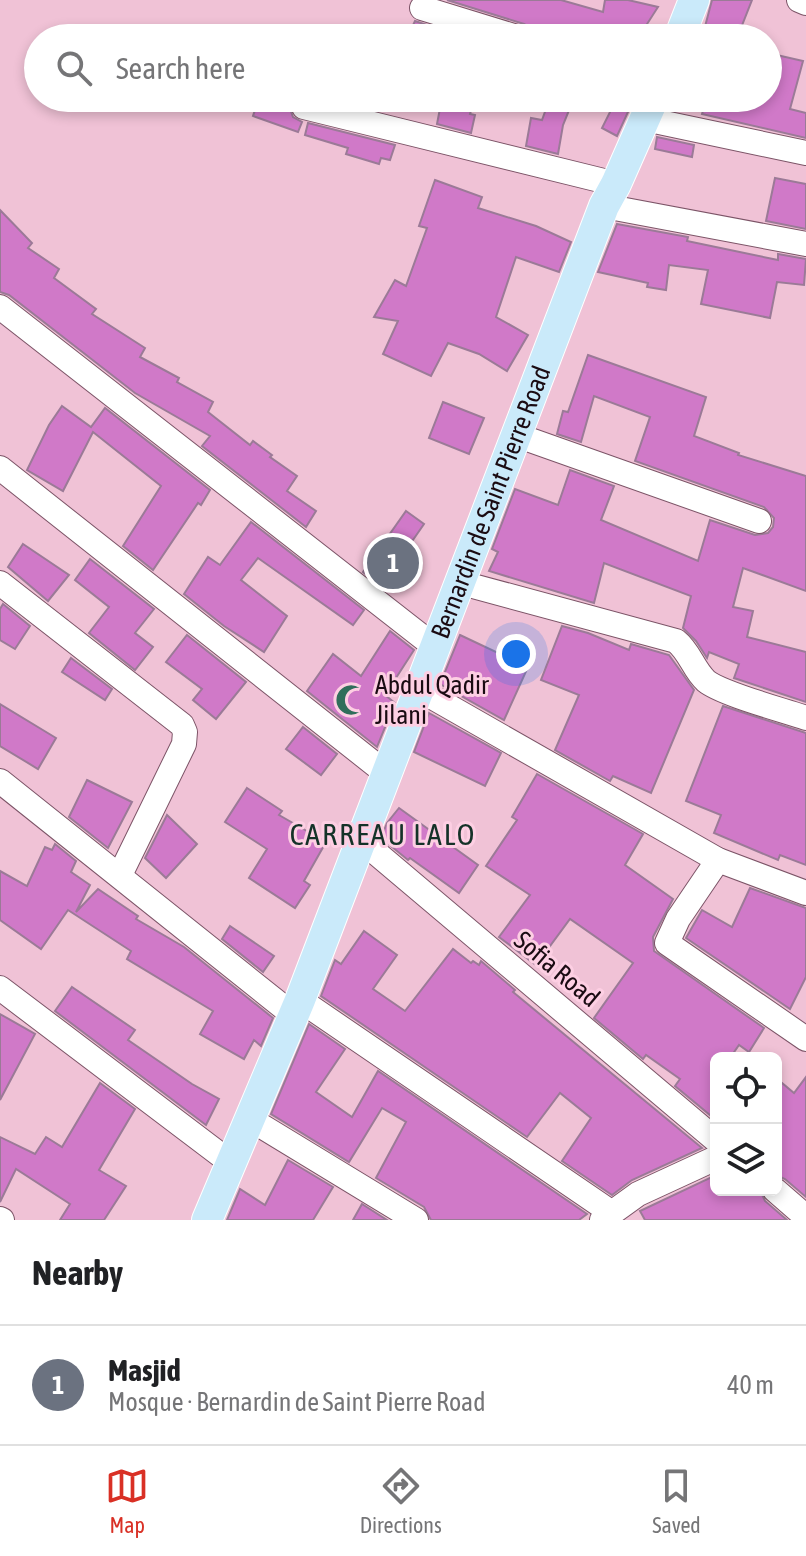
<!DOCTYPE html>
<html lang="en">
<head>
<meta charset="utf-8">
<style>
	body { margin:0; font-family:"Asap Condensed",sans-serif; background:#f6f6f6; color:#202124 }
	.controls { position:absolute; right:24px; bottom:24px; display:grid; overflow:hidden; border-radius:12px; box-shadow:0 4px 12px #0003 }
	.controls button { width:72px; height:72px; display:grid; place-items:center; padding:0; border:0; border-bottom:2px solid #e0e0e0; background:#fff; color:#202124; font:40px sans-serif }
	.you { position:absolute; left:516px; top:654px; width:28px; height:28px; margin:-20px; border:6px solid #fff; border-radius:50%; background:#1a73e8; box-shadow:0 0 0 12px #1a73e833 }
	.badge { display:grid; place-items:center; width:52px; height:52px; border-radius:50%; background:#d93025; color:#fff; font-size:26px; font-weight:700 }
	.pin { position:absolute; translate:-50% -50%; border:4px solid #fff; box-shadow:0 2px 8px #0006 }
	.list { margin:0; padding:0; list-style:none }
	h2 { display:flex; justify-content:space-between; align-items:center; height:104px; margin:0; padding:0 32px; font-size:34px }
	h2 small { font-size:26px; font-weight:400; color:#757577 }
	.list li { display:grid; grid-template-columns:52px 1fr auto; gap:24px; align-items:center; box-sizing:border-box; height:120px; padding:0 32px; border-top:2px solid #e0e0e0 }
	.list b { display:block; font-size:30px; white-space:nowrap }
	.list p { margin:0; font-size:26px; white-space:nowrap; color:#757577 }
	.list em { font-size:26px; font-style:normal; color:#757577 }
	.icon { flex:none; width:44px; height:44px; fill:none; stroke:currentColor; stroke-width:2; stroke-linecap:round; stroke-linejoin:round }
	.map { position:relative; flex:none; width:806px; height:1220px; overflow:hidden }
	.search { position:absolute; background:#fff; box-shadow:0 4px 12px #0003; left:24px; right:24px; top:24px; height:88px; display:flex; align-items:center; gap:20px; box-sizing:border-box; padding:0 28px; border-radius:44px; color:#757577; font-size:30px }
	.sheet { height:224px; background:#fff }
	nav { display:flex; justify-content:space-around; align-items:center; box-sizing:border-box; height:112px; border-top:2px solid #e0e0e0; background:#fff; font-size:22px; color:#757577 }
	nav a { display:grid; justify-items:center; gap:4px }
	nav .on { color:#d93025 }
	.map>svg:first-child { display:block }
	.building { fill:#d079c8; stroke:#9b7a97; stroke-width:2 }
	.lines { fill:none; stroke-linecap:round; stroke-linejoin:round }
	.minor-casing { stroke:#7c5467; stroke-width:26 }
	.major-casing { stroke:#fff; stroke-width:32 }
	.minor { stroke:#fff; stroke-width:24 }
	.major { stroke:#caeafa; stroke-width:30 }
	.labels { text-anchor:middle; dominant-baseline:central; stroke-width:6; stroke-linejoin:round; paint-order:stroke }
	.street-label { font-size:26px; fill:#1a0b12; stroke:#fdcfe3 }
	.poi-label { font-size:26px; fill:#1a0b12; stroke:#fdcfe3; text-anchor:start }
	.quarter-label { font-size:30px; letter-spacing:2px; fill:#143228; stroke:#fdcfe3 }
</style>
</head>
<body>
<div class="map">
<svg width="806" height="1220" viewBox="0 0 806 1220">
	<rect width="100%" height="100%" fill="#f0c2d6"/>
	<!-- building -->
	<g class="building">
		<polygon points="447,0 561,0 603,12 605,0 628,0 658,7 638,38 542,38 535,36 531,28 524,24"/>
		<polygon points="712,0 752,0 737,38 702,38"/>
		<polygon points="415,21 439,29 435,38 407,38"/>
		<polygon points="768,53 803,61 790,109 806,113 806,138 702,114 707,98 768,98"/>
		<polygon points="259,98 289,106 293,117 302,122 298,132 253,116"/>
		<polygon points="442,98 475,98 470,114 475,115 471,133 437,124"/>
		<polygon points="550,98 574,98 563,125 558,154 526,146 531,118 542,120"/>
		<polygon points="617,98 633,101 617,136 602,128"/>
		<polygon points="308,123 395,145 390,160 381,158 379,164 346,154 348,148 305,135"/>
		<polygon points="657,137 694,145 692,157 655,149"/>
		<polygon points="775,178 806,184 806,229 766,221"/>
		<polygon points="435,180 482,197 478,208 536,226 571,242 559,272 516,257 496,317 528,335 507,371 479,354 448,343 431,376 383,354 398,321 374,317 395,280 406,286 427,228 419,226"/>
		<polygon points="0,210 32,243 28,248 59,269 54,278 96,309 92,314 145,348 140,357 179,378 177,382 213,402 208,412 250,445 253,441 272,455 270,457 297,476 287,491 316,511 306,527 202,446 210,436 135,393 9,295 0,292"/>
		<polygon points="617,224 688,237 687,241 778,260 778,254 806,259 804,285 777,282 770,318 701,304 708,270 669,265 666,290 647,287 648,283 598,272"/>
		<polygon points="588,355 706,397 694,436 739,453 738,455 806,476 806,591 743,568 733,607 753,611 747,637 806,652 806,702 734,678 739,664 709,652 707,658 696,641 683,628 691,596 604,563 594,603 489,571 498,552 492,549 515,489 558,505 570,470 614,486 601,520 698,561 710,520 755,535 768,533 773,527 774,518 764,507 635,461 650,417 594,396 581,442 557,434 563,411 568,412"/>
		<polygon points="443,402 484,418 469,454 429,438"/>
		<polygon points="62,406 91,427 105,408 210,490 201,505 198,503 153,570 123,546 161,486 93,432 63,491 27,470 49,425"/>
		<polygon points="406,511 424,524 381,586 363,572"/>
		<polygon points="251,522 364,610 353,625 258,558 241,580 287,616 264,652 224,626 184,594 208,557 220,565"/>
		<polygon points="23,544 69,575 48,601 8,567"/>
		<polygon points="90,559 154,609 135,633 153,647 135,670 89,633 109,607 75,580"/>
		<polygon points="3,604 30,626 15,649 0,640 0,609"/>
		<polygon points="562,626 588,633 629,650 631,644 669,655 694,690 651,793 613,776 610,781 555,750 579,695 541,680"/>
		<polygon points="390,631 414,650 385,695 395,703 377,747 307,691 333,654 361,676"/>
		<polygon points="187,635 246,682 216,719 193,700 202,689 166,662"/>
		<polygon points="460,635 528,667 504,720 440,684"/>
		<polygon points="71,658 112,689 105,700 62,672"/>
		<polygon points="0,704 56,738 38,769 0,746"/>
		<polygon points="723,706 806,733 806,865 780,855 778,860 714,833 721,815 686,801"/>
		<polygon points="429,713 501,753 485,786 414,752"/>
		<polygon points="303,727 337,754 321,775 286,749"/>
		<polygon points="537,774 643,834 625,865 673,899 653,937 654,951 764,1028 749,1052 739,1045 730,1058 716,1058 716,1120 675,1086 680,1079 646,1055 643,1059 594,1018 633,963 570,919 536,965 499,937 530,895 486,866 517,820 512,817"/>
		<polygon points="87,780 132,802 108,848 69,817"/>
		<polygon points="247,788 282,811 279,815 326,842 304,881 310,885 295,908 249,878 267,849 225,822"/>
		<polygon points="399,808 478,865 459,893 410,858 408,860 381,838 387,823"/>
		<polygon points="167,815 197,844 166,878 145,858"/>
		<polygon points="55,844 76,861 71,872 90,885 76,912 98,889 138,916 136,919 184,947 273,1018 261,1046 254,1040 244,1059 200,1034 213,1011 127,959 131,951 68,910 41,949 0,920 0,871 27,886 45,847 52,850"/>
		<polygon points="750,888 806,908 806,977 790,1009 686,938 702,910 732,927"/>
		<polygon points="230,926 274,956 263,972 222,939"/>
		<polygon points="364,931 397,955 373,989 405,1011 453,949 471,963 473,961 479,965 481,961 515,990 513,992 702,1148 632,1180 612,1195 562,1161 591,1118 560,1093 527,1137 321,996 335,960 341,964"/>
		<polygon points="72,987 135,1030 128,1040 192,1084 219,1099 206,1125 55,1011"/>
		<polygon points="0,1014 35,1034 0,1100"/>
		<polygon points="309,1024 345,1049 316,1092 352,1117 378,1071 587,1214 579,1220 431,1220 424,1207 376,1178 406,1122 382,1108 349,1162 271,1114"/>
		<polygon points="806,1077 806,1197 785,1179 776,1175 776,1078 794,1093"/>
		<polygon points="100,1083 135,1109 99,1170 126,1186 104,1220 60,1220 70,1204 16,1169 0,1202 0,1137 35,1154 46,1137 62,1147"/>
		<polygon points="288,1160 333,1187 313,1220 227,1220 240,1189 265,1205"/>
		<polygon points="716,1175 716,1190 760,1190 765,1201 787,1220 645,1220 640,1211"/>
		<polygon points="362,1204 387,1220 353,1220"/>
	</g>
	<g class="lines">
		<defs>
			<g id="minor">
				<polyline points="799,0 806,3"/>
				<polyline points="422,8 520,38"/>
				<polyline points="304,107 616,184"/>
				<polyline points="645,119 806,153"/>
				<polyline points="604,206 806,244"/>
				<polyline points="0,307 435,647"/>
				<polyline points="516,435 759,521"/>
				<polyline points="0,468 387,774"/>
				<path d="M458,582L676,641C690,652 693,669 706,681C722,694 783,710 806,718"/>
				<polyline points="0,583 182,725 185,732 184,744 120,875"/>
				<polyline points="420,690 718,860 806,893"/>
				<polyline points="0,781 293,1015"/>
				<polyline points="362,841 716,1140"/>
				<polyline points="718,860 678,919 667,943 806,1039"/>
				<polyline points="0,988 231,1163"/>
				<polyline points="300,1000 612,1213"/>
				<polyline points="250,1119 416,1220"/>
				<polyline points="775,1190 806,1217"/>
				<polyline points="0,1219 2,1220"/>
				<polyline points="602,1220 638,1194 716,1158"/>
			</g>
			<g id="major">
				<polyline points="679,38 694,0"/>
				<path id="s1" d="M207,1220L300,1000L604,206L616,184L654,98"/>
			</g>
		</defs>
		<!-- minor casing -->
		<use href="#minor" class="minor-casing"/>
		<!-- major casing -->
		<use href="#major" class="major-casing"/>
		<!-- minor -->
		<use href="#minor" class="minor"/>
		<!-- major -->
		<use href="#major" class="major"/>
	</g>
	<!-- icons -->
	<defs>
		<symbol id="mosque-bare" viewBox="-9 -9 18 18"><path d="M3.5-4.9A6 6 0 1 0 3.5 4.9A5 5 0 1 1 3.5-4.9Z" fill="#306e5b" stroke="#fdcfe3" stroke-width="2.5" paint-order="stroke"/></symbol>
	</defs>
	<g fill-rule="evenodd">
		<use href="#mosque-bare" x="329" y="678" width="44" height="44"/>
	</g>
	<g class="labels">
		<!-- street labels -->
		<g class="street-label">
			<text stroke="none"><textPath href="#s1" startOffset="772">Bernardin de Saint Pierre Road</textPath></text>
			<text transform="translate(557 969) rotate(40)">Sofia Road</text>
		</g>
		<!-- poi labels -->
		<g class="poi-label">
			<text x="375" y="685">Abdul Qadir<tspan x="375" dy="30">Jilani</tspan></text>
		</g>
		<!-- quarter labels -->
		<g class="quarter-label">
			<text x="383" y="834">CARREAU LALO</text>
		</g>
	</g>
</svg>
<div class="controls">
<button><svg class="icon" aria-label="locate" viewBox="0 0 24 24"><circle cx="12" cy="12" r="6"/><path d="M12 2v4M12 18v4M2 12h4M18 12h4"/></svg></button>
<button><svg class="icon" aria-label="layers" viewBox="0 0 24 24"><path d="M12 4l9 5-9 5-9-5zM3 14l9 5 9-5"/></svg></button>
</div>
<div class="you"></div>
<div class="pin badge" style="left:393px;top:563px;background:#6b7280">1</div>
<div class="search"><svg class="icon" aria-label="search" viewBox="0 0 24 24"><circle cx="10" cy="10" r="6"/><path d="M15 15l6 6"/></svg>Search here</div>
</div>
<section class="sheet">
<h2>Nearby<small></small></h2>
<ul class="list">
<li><span class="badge" style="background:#6b7280">1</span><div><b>Masjid</b><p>Mosque · Bernardin de Saint Pierre Road</p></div><em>40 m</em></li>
</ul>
</section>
<nav>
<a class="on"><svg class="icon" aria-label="map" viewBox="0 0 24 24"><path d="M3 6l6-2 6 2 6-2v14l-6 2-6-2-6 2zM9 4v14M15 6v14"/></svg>Map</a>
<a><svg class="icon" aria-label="directions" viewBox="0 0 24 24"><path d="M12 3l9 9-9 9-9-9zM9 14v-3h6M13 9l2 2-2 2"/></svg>Directions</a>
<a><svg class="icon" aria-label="saved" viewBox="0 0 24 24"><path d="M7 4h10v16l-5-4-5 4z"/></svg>Saved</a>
</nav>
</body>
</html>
